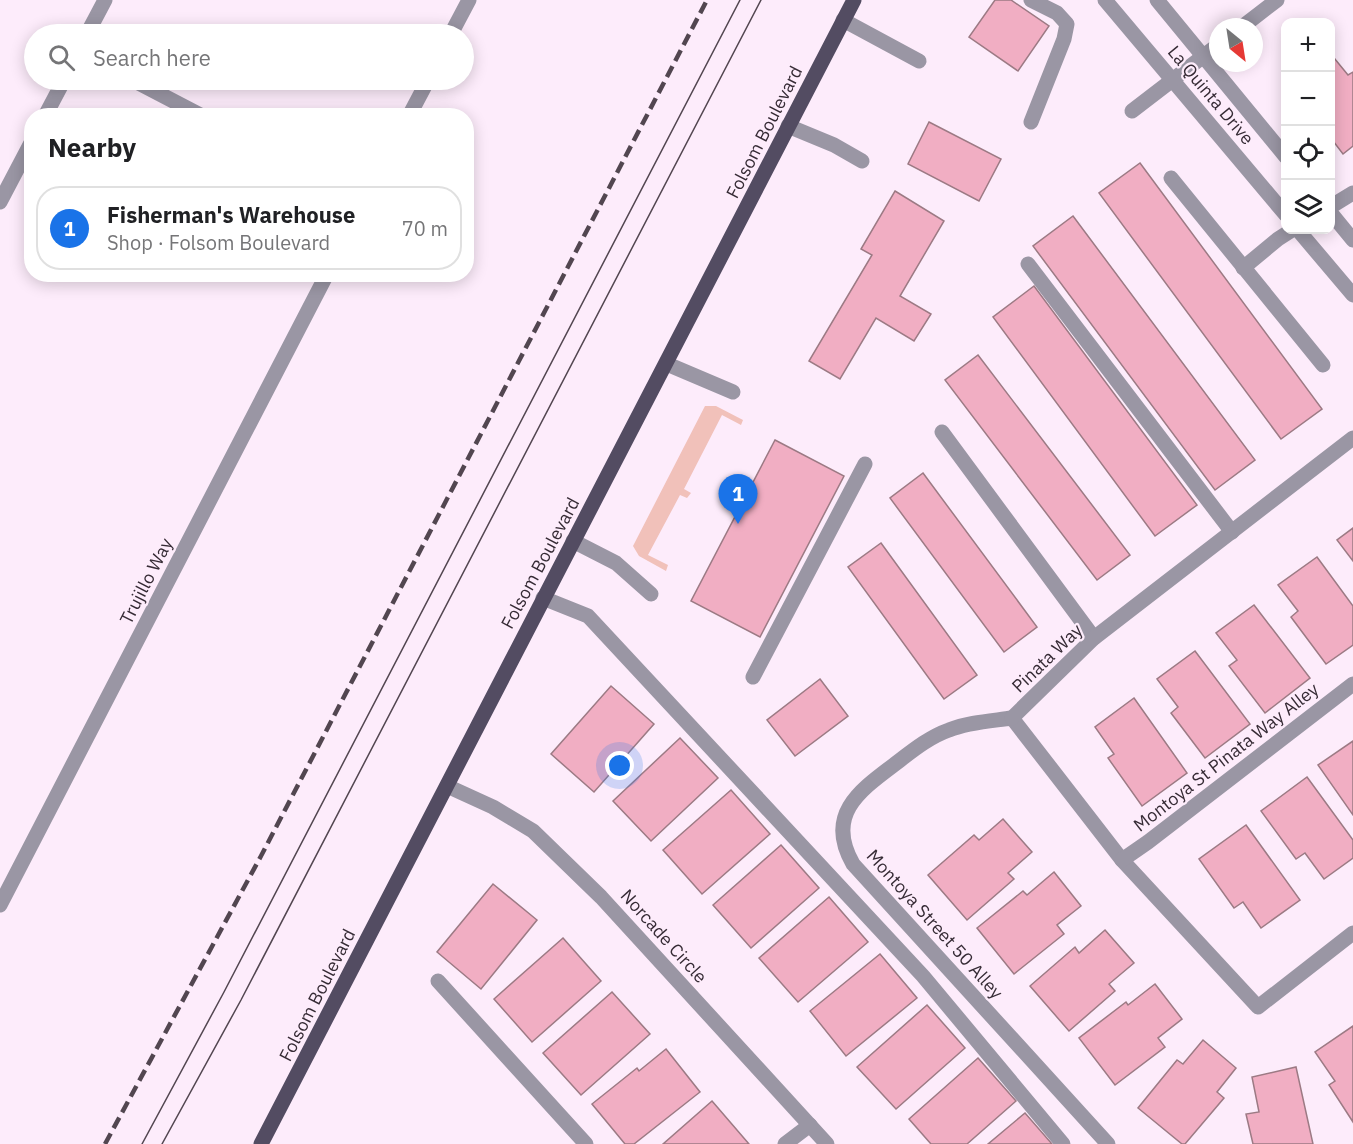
<!DOCTYPE html>
<html lang="en">
<head>
<meta charset="utf-8">
<style>
	body { margin:0; font-family:"IBM Plex Sans",sans-serif; background:#f6f6f6; color:#202124 }
	.controls { position:absolute; right:18px; top:18px; display:grid; overflow:hidden; border-radius:12px; box-shadow:0 3px 15px #0003 }
	.controls button { width:54px; height:54px; display:grid; place-items:center; padding:0; border:0; border-bottom:2px solid #e0e0e0; background:#fff; color:#202124; font:30px sans-serif }
	.compass { position:absolute; left:1209px; top:18px; width:54px; height:54px; border-radius:50%; background:#fff; box-shadow:0 3px 15px #0003; rotate:150deg }
	.you { position:absolute; left:620px; top:766px; width:21px; height:21px; margin:-15px; border:4px solid #fff; border-radius:50%; background:#1a73e8; box-shadow:0 0 0 9px #1a73e833 }
	.badge { display:grid; place-items:center; width:39px; height:39px; border-radius:50%; background:#1a73e8; color:#fff; font-size:20px; font-weight:700 }
	.pin { position:absolute; translate:-50% -50px; filter:drop-shadow(0 2px 3px #0008) }
	.pin::after { content:''; position:absolute; top:32px; width:21px; height:18px; background:inherit; clip-path:polygon(0 0,100% 0,50% 100%) }
	.list { margin:0; padding:0; list-style:none }
	h2 { display:flex; justify-content:space-between; align-items:center; height:78px; margin:0; padding:0 24px; font-size:26px }
	h2 small { font-size:20px; font-weight:400; color:#757577 }
	.list li { display:grid; grid-template-columns:39px 1fr auto; gap:18px; align-items:center; box-sizing:border-box; height:84px; margin:0 12px 12px; padding:0 12px; border:2px solid #e0e0e0; border-radius:24px }
	.list b { display:block; font-size:22px; white-space:nowrap }
	.list p { margin:0; font-size:20px; white-space:nowrap; color:#757577 }
	.list em { font-size:20px; font-style:normal; color:#757577 }
	.icon { flex:none; width:33px; height:33px; fill:none; stroke:currentColor; stroke-width:2; stroke-linecap:round; stroke-linejoin:round }
	.map { position:relative; flex:none; width:1353px; height:1144px; overflow:hidden }
	.search { position:absolute; background:#fff; box-shadow:0 3px 15px #0003; left:24px; top:24px; width:450px; height:66px; display:flex; align-items:center; gap:15px; box-sizing:border-box; padding:0 21px; border-radius:33px; color:#757577; font-size:22px }
	.panel { position:absolute; background:#fff; box-shadow:0 3px 15px #0003; left:24px; top:108px; width:450px; height:174px; border-radius:24px }
	.map>svg:first-child { display:block }
	.green { fill:#f1c1ba }
	.building { fill:#f1aec3; stroke:#9c7a84; stroke-width:1.5 }
	.lines { fill:none; stroke-linecap:round; stroke-linejoin:round }
	.minor { stroke:#9a96a4; stroke-width:15 }
	.major { stroke:#534c62; stroke-width:15 }
	.tram { stroke:#524650; stroke-width:1.5 }
	.rail { stroke:#524650; stroke-width:4.5; stroke-dasharray:12 6; stroke-linecap:butt }
	.labels { text-anchor:middle; dominant-baseline:central; stroke-width:4.5; stroke-linejoin:round; paint-order:stroke }
	.street-label { font-size:18px; fill:#362b35; stroke:#fdecfb }
</style>
</head>
<body>
<div class="map">
<svg width="1353" height="1144" viewBox="0 0 1353 1144">
	<rect width="100%" height="100%" fill="#fdecfb"/>
	<!-- green -->
	<polygon class="green" points="705,406 716,406 743,420 741,425 722,415 684,489 691,493 687,498 680,495 648,555 668,565 666,571 639,556 633,546"/>
	<!-- building -->
	<g class="building">
		<polygon points="995,0 1011,0 1049,26 1018,71 969,37"/>
		<polygon points="1330,53 1348,75 1353,72 1353,146 1343,154 1330,137"/>
		<polygon points="929,122 1001,159 979,201 908,164"/>
		<polygon points="1140,163 1322,409 1281,439 1099,193"/>
		<polygon points="895,191 944,221 900,296 931,314 914,341 876,318 840,379 809,361 872,255 861,249"/>
		<polygon points="1073,216 1255,460 1215,490 1033,246"/>
		<polygon points="1034,286 1197,505 1155,536 993,317"/>
		<polygon points="978,355 1130,555 1097,580 945,380"/>
		<polygon points="775,440 844,476 760,637 691,601"/>
		<polygon points="923,473 1037,627 1004,652 890,498"/>
		<polygon points="1353,528 1353,561 1337,540"/>
		<polygon points="881,543 977,675 944,699 848,567"/>
		<polygon points="1317,557 1353,606 1353,645 1326,664 1291,617 1298,611 1278,585"/>
		<polygon points="1254,605 1310,678 1265,713 1229,666 1237,660 1216,633"/>
		<polygon points="1195,651 1250,724 1205,758 1171,713 1178,707 1157,679"/>
		<polygon points="820,679 848,716 795,756 767,720"/>
		<polygon points="611,686 654,724 594,792 551,754"/>
		<polygon points="1134,698 1187,773 1142,806 1108,758 1114,754 1095,727"/>
		<polygon points="680,738 718,778 651,841 613,801"/>
		<polygon points="1353,741 1353,815 1318,765"/>
		<polygon points="1307,777 1353,840 1353,858 1324,879 1305,853 1296,859 1261,811"/>
		<polygon points="731,790 770,834 702,894 663,850"/>
		<polygon points="1003,819 1032,852 1008,873 1014,879 967,920 928,875 974,835 979,840"/>
		<polygon points="1246,825 1300,900 1261,928 1243,902 1234,908 1199,859"/>
		<polygon points="781,845 819,888 751,948 713,905"/>
		<polygon points="1054,872 1081,906 1057,925 1064,934 1014,974 977,928 1023,891 1027,895"/>
		<polygon points="493,884 537,920 481,989 437,952"/>
		<polygon points="829,897 868,942 798,1002 759,958"/>
		<polygon points="1105,930 1134,963 1109,984 1115,991 1069,1031 1030,986 1075,947 1079,953"/>
		<polygon points="563,938 601,981 532,1042 494,999"/>
		<polygon points="880,954 917,998 846,1056 810,1011"/>
		<polygon points="1155,984 1182,1019 1158,1038 1165,1047 1115,1085 1079,1038 1126,1002 1128,1005"/>
		<polygon points="612,992 650,1034 581,1095 543,1053"/>
		<polygon points="927,1005 965,1048 896,1109 857,1067"/>
		<polygon points="1353,1026 1353,1122 1329,1085 1335,1081 1315,1052"/>
		<polygon points="1203,1040 1236,1068 1217,1092 1224,1098 1185,1144 1182,1144 1138,1108 1177,1060 1183,1064"/>
		<polygon points="666,1049 700,1092 634,1144 625,1144 592,1104 637,1068 639,1071"/>
		<polygon points="978,1058 1016,1101 967,1144 931,1144 909,1119"/>
		<polygon points="1296,1067 1313,1144 1253,1144 1246,1114 1259,1112 1252,1077"/>
		<polygon points="712,1101 749,1144 663,1144"/>
		<polygon points="1025,1113 1052,1144 988,1144"/>
	</g>
	<g class="lines">
		<!-- minor -->
		<g class="minor">
			<polyline points="1031,0 1057,13 1067,24 1064,39 1031,122"/>
			<polyline points="1105,0 1286,215"/>
			<polyline points="1157,0 1286,157"/>
			<polyline points="843,20 919,61"/>
			<polyline points="1242,27 1277,0"/>
			<polyline points="87,34 105,0"/>
			<polyline points="451,34 469,0"/>
			<polyline points="133,80 202,116"/>
			<polyline points="1132,111 1218,45"/>
			<polyline points="45,116 64,80"/>
			<polyline points="409,116 428,80"/>
			<polyline points="788,126 834,145 862,161"/>
			<polyline points="1171,178 1323,365"/>
			<polyline points="0,202 32,141"/>
			<polyline points="1330,207 1353,193"/>
			<polyline points="1330,212 1353,240"/>
			<polyline points="1298,230 1353,295"/>
			<polyline points="1028,264 1232,532"/>
			<polyline points="1243,268 1278,239 1292,230"/>
			<polyline points="667,364 733,392"/>
			<polyline points="942,432 1094,638"/>
			<polyline points="573,541 616,563 651,594"/>
			<polyline points="543,598 588,616 923,976 1063,1144"/>
			<polyline points="753,677 865,464"/>
			<path d="M1012,718C991,721 969,722 949,730C929,737 912,751 895,764C859,791 825,815 853,864L1108,1144"/>
			<polyline points="1012,718 1122,860 1258,1007 1353,933"/>
			<polyline points="1012,718 1094,638 1353,438"/>
			<polyline points="447,786 493,807 533,831 601,897 827,1144"/>
			<polyline points="1122,860 1148,842 1353,684"/>
			<polyline points="0,905 327,274"/>
			<polyline points="438,981 586,1144"/>
			<polyline points="785,1144 810,1125"/>
		</g>
		<!-- major -->
		<polyline class="major" points="261,1144 854,0"/>
		<!-- tram -->
		<g class="tram">
			<polyline points="142,1144 224,992 740,0"/>
			<polyline points="162,1144 241,1000 761,0"/>
		</g>
		<!-- rail -->
		<polyline class="rail" points="105,1144 261,856 707,0"/>
	</g>
	<g class="labels">
		<!-- street labels -->
		<g class="street-label">
			<text transform="translate(1211 95) rotate(50)">La Quinta Drive</text>
			<text transform="translate(764 132) rotate(-63)">Folsom Boulevard</text>
			<text transform="translate(540 563) rotate(-62)">Folsom Boulevard</text>
			<text transform="translate(146 581) rotate(-63)">Trujillo Way</text>
			<text transform="translate(1047 658) rotate(-44)">Pinata Way</text>
			<text transform="translate(1226 757) rotate(-38)">Montoya St Pinata Way Alley</text>
			<text transform="translate(935 924) rotate(48)">Montoya Street 50 Alley</text>
			<text transform="translate(664 936) rotate(48)">Norcade Circle</text>
			<text transform="translate(317 995) rotate(-63)">Folsom Boulevard</text>
		</g>
	</g>
</svg>
<div class="controls">
<button>+</button>
<button>−</button>
<button><svg class="icon" aria-label="locate" viewBox="0 0 24 24"><circle cx="12" cy="12" r="6"/><path d="M12 2v4M12 18v4M2 12h4M18 12h4"/></svg></button>
<button><svg class="icon" aria-label="layers" viewBox="0 0 24 24"><path d="M12 4l9 5-9 5-9-5zM3 14l9 5 9-5"/></svg></button>
</div>
<svg class="compass" viewBox="-18 -18 36 36"><path d="M0-13l5 13h-10z" fill="#e53935"/><path d="M0 13l5-13h-10z" fill="#757577"/></svg>
<div class="you"></div>
<div class="pin badge" style="left:738px;top:524px">1</div>
<div class="search"><svg class="icon" aria-label="search" viewBox="0 0 24 24"><circle cx="10" cy="10" r="6"/><path d="M15 15l6 6"/></svg>Search here</div>
<section class="panel">
<h2>Nearby<small></small></h2>
<ul class="list">
<li><span class="badge">1</span><div><b>Fisherman's Warehouse</b><p>Shop · Folsom Boulevard</p></div><em>70 m</em></li>
</ul>
</section>
</div>
</body>
</html>
